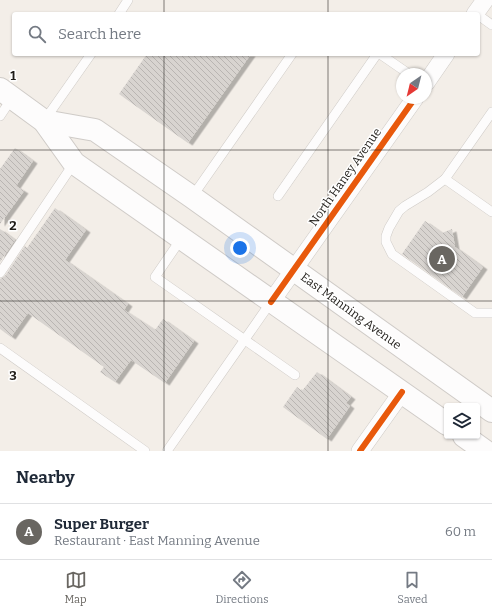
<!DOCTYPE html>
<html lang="en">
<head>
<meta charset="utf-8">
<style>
	body { margin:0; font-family:Bitter,serif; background:#f2f2f3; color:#1f2937 }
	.controls { position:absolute; right:12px; bottom:12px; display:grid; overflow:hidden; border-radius:4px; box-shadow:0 1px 3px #0004 }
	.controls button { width:36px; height:36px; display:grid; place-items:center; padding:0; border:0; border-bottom:1px solid #e0e1e3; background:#fff; color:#1f2937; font:20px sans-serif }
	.compass { position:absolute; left:396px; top:68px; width:36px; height:36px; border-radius:50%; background:#fff; box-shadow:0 1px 3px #0004; rotate:215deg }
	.you { position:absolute; left:240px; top:248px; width:14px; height:14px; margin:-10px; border:3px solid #fff; border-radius:50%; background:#1a73e8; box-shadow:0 0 0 6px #1a73e833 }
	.badge { display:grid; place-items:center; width:26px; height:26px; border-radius:50%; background:#696661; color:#fff; font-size:13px; font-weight:700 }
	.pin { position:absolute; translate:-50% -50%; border:2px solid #fff; box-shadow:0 1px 4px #0006 }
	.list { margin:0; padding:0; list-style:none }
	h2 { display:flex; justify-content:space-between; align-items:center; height:52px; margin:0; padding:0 16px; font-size:17px }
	h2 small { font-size:13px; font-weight:400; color:#747a83 }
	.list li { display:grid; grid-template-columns:26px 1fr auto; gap:12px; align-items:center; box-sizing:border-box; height:56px; padding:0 16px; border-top:1px solid #e0e1e3 }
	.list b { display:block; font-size:15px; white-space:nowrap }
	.list p { margin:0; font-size:13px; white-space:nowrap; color:#747a83 }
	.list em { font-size:13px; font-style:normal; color:#747a83 }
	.icon { flex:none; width:22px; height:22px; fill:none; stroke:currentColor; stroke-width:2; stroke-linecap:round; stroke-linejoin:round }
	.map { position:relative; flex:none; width:492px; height:451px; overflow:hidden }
	.search { position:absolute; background:#fff; box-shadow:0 1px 3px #0004; left:12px; right:12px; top:12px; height:44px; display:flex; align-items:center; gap:10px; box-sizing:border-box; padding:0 14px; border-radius:4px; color:#747a83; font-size:15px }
	.sheet { height:108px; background:#fff }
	nav { display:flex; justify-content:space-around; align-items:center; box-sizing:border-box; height:56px; border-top:1px solid #e0e1e3; background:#fff; font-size:11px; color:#747a83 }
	nav a { display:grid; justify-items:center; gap:2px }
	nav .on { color:#696661 }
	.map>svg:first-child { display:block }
	.building { fill:url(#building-back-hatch); filter:url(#shadow) }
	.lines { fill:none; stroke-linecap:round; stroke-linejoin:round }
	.service-casing { stroke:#cfcbc7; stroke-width:10 }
	.minor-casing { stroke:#cfcbc7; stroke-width:18 }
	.secondary-casing { stroke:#cfcbc7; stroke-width:24 }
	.service { stroke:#fdfcfc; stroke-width:9 }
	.minor { stroke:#fdfcfc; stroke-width:17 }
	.secondary { stroke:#fdfcfc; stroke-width:22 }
	.cycleway-casing { stroke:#fff; stroke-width:8 }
	.cycleway { stroke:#e8590c; stroke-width:6 }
	.grid { fill:none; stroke:#1f1c18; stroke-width:1; stroke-opacity:0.55 }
	.labels { text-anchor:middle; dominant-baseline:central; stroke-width:3; stroke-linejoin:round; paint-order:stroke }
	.street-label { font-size:12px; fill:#1f1c18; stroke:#fff }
	.grid-label { font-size:13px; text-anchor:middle; font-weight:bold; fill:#1f1c18; stroke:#fff; stroke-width:3; stroke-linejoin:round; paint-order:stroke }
</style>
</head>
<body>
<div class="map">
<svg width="492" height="451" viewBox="0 0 492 451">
	<defs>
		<pattern id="building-back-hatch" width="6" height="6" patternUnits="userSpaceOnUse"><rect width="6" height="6" fill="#d8d4d0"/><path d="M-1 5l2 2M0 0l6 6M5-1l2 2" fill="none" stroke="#b9b5b2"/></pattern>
		<filter id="shadow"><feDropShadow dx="4.5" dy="2.5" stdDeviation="0" flood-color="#0004"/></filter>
	</defs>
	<rect width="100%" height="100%" fill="#f3eee8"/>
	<!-- building -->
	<g class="building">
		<polygon points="147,54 251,54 188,143 119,94"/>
		<polygon points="15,148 33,161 16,186 24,191 0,224 0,169"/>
		<polygon points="55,208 86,230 65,260 128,304 124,310 155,330 163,319 194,341 165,383 131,360 115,382 100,372 104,367 28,313 11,337 0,329 0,279 5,276 25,246 27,248"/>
		<polygon points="425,221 442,233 452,229 455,247 483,267 462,297 402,254"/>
		<polygon points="0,229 15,240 0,262"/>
		<polygon points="317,372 351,397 346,403 350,406 327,439 283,407 297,387 302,391"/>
	</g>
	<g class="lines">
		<defs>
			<g id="service">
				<polyline points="119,14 128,0"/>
				<polyline points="478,15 492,25"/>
				<polyline points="380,54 409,74"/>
				<polyline points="492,112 445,179 492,212"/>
				<polyline points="0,116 12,98"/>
				<polyline points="44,121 91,54"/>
				<polyline points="445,179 428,192 405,206 399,211 389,228 386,236 386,242 392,254 475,313 492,313"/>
				<polyline points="278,196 377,54"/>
				<polyline points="192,197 292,54"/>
				<polyline points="181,239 155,277 295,375"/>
				<polyline points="0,273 74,163"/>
				<polyline points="0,348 145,451"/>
				<polyline points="167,451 271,302"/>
			</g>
			<g id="minor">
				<polyline points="475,14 485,0"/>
				<polyline points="426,83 446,54"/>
				<polyline points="271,302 415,98"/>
				<polyline points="360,451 402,392"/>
			</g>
			<g id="secondary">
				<polyline points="0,89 44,121 74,163 447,424"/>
				<polyline points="44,121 95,130 192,197 492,411"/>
				<polyline points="464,436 485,451"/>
			</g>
		</defs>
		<!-- service casing -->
		<use href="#service" class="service-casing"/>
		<!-- minor casing -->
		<use href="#minor" class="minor-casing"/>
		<!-- secondary casing -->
		<use href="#secondary" class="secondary-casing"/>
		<!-- service -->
		<use href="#service" class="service"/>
		<!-- minor -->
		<use href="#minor" class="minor"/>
		<!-- secondary -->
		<use href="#secondary" class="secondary"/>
		<defs>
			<g id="cycleway">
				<polyline points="271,302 415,98"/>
				<polyline points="360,451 402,392"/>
			</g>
		</defs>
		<!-- cycleway casing -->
		<use href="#cycleway" class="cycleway-casing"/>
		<!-- cycleway -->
		<use href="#cycleway" class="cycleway"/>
	</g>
	<!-- grid -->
	<path class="grid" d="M164,0V14M328,0V14M164,54V451M328,54V451M0,150H492M0,301H492"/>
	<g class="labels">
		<!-- street labels -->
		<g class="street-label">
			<text transform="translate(345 177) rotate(-55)">North Haney Avenue</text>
			<text transform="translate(351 311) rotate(36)">East Manning Avenue</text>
		</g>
	</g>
	<g class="grid-label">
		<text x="13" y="80">1</text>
		<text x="13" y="230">2</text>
		<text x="13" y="380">3</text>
	</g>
</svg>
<div class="controls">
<button><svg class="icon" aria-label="layers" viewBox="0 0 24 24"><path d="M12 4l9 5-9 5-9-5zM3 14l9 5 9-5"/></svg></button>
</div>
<svg class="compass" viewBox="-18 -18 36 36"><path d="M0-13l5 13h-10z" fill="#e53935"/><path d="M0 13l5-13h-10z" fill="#747a83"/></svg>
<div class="you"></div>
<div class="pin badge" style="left:442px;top:259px">A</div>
<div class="search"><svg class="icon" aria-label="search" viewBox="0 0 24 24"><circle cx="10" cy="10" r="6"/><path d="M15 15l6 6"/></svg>Search here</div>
</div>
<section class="sheet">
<h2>Nearby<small></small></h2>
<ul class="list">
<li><span class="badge">A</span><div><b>Super Burger</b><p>Restaurant · East Manning Avenue</p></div><em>60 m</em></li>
</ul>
</section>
<nav>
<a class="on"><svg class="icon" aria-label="map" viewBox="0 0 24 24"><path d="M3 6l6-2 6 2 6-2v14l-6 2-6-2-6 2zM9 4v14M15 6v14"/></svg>Map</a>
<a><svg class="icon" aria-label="directions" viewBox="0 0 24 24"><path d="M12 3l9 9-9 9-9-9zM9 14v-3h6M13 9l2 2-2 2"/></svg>Directions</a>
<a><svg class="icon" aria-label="saved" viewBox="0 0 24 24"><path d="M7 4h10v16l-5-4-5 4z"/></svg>Saved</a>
</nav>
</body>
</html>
